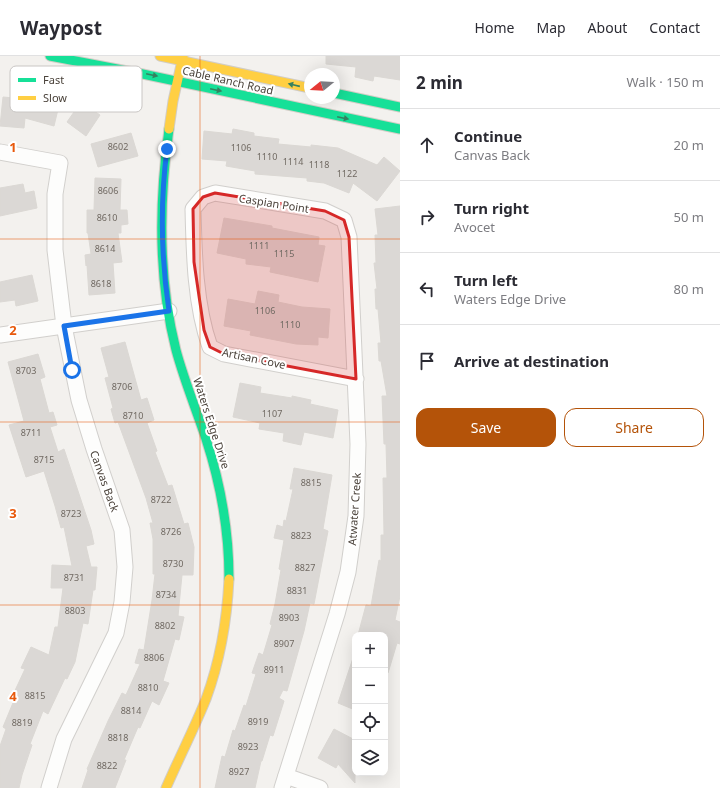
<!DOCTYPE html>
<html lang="en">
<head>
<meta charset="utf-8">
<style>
	body { margin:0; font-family:"Noto Sans",sans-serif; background:#f2f2f3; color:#2b2b33 }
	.controls { position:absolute; right:12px; bottom:12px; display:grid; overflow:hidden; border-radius:8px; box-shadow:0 4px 16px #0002 }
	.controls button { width:36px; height:36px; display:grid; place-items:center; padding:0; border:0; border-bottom:1px solid #e1e1e2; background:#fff; color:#2b2b33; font:20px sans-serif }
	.compass { position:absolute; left:304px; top:12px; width:36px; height:36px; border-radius:50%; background:#fff; box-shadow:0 4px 16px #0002; rotate:252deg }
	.stop { position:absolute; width:12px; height:12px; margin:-9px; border:3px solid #1a73e8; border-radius:50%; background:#fff }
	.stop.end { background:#1a73e8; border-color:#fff; box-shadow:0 1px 4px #0008 }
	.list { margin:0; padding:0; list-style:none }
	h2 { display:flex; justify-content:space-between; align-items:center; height:52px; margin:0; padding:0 16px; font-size:17px }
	h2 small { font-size:13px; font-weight:400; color:#7c7c81 }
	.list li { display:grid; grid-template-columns:26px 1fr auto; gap:12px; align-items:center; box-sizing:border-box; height:72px; padding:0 16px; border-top:1px solid #e1e1e2 }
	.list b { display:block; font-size:15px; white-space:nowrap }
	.list p { margin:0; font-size:13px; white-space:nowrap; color:#7c7c81 }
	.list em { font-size:13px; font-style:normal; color:#7c7c81 }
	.actions { display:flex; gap:8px; padding:12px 16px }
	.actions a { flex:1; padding:9px 0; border:1px solid #b45309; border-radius:12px; text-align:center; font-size:14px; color:#b45309 }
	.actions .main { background:#b45309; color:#fff }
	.icon { flex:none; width:22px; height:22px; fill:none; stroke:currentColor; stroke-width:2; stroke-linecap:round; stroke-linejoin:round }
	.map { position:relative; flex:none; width:400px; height:732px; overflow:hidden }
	header { display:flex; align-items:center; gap:24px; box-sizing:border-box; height:56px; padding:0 20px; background:#fff; border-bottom:1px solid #e1e1e2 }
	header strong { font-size:19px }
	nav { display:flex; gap:22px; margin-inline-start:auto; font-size:14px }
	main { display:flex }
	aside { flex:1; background:#fff }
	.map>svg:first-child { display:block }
	.building { fill:#dbd8d5; stroke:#dbd8d4 }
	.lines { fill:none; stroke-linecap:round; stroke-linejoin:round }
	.street-casing { stroke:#d1cfcc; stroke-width:17 }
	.fast-casing { stroke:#d2cdc5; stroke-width:11 }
	.slow-casing { stroke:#d2cdc5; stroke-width:11 }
	.street { stroke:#fdfdfc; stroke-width:15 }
	.fast { stroke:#16e098; stroke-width:9 }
	.slow { stroke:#ffcf43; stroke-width:9 }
	.oneway { fill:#358160 }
	.route { stroke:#1a73e8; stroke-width:5 }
	.marked { fill:#d62828; fill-opacity:0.2; stroke:#d62828; stroke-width:3; stroke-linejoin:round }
	.grid { fill:none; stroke:#e8590c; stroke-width:1; stroke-opacity:0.55 }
	.labels { text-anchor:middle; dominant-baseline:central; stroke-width:4; stroke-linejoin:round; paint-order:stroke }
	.number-label { font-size:9px; fill:#706962 }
	.street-label { font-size:11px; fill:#4a423a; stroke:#fff }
	.key { fill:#fff; stroke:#c9c6c4; stroke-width:1 }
	.key-label { font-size:11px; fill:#4a423a }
	.grid-label { font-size:13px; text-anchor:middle; font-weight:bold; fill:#e8590c; stroke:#fff; stroke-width:4; stroke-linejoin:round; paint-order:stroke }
</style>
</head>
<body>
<header>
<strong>Waypost</strong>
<nav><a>Home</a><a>Map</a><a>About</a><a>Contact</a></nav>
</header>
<main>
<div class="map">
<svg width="400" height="732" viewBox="0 0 400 732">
	<rect width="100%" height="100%" fill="#f3f1ee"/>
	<!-- building -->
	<g class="building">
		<polygon points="326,0 400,0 400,24 374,20 373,25 355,21 356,11 326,8"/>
		<polygon points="38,39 60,45 54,70 25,62 24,72 0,70 3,41 36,44"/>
		<polygon points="81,46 100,59 86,80 67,66"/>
		<polygon points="233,73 254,77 254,80 279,83 278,88 311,91 311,89 338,92 377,109 384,101 400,115 377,145 353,127 349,137 324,127 307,125 307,122 255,118 255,115 226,110 227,105 202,103 204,75 232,78"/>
		<polygon points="131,77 138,100 98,111 91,88"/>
		<polygon points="95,122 121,123 120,154 127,154 128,168 121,169 121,177 118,177 122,206 113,207 115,237 89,239 87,209 86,210 85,199 91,198 88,177 87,177 87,154 94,154"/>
		<polygon points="23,128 25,137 34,135 37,152 0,160 0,132"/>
		<polygon points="400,150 400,540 395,564 400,566 400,588 397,587 388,617 385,617 385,579 358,579 366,549 371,550 379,504 381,505 381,479 384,479 383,422 387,422 386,388 384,388 382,340 387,340 381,305 379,305 378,287 381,287 378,253 376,253 375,233 377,233 374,207 376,207 375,179 378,179 375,153"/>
		<polygon points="224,162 272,170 272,172 319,181 318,189 325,190 318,226 270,216 271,211 246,208 246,203 217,197"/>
		<polygon points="32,219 38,245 16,250 15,244 0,246 0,226"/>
		<polygon points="258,235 279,239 278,246 302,251 330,253 328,282 318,281 318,289 296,288 250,279 251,275 224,270 228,243 255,248"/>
		<polygon points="125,286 141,344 147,342 154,364 147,367 157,395 155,396 168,430 172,429 184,468 188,467 194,491 193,519 182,519 178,560 184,561 179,584 175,583 163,625 169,627 159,649 152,645 140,672 138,671 124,704 126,704 115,732 82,732 88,714 87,713 108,665 122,637 126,639 140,608 135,607 139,593 144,594 152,544 155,518 153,518 153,483 150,467 153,467 146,442 118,366 115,367 111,353 113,352 105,322 109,321 101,292"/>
		<polygon points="38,298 45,321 40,323 49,357 53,356 57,369 50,371 58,396 64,393 91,474 94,488 86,490 91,511 97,511 95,534 93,534 88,568 83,567 75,606 67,623 65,622 48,658 43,655 30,688 32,689 22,719 19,732 0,732 0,690 6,673 3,671 15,642 12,641 25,613 21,612 31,591 49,599 55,571 58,571 63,532 51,532 52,509 72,510 64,471 61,472 55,450 44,415 26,421 9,369 24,365 8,306"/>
		<polygon points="240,327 261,331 260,337 292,342 292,340 311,344 310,348 338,354 333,382 304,376 301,389 283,385 284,377 259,373 260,367 233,361"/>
		<polygon points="294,412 332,419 323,473 328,475 314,548 310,547 304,575 287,635 283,634 279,642 284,645 273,680 270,679 262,705 261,705 255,732 215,732 222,700 225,701 233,674 235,675 244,649 246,650 256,618 252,617 259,597 263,599 272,569 270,568 275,548 281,514 279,513 284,484 274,482 277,469 283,471 284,464 286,465 293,433 290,433"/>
		<polygon points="353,602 355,602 355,654 338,647"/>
		<polygon points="334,673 355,684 355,727 338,708 336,712 318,702"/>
	</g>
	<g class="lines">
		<defs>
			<g id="street">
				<polyline points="0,96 60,107 55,138 55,194 64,270 79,344 94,393 122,474 125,511 122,546 116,577 64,683 49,732"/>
				<polyline points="0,279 169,255"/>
				<polyline points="286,720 320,732"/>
				<path d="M282,732L337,558L348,516L356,460L358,388L349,181L344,164L325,155L215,137L203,141L193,153C194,197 195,249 210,291L224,298L356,323"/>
			</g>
			<g id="fast">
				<polyline points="50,0 138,17 400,73"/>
				<polyline points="334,37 400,51"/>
				<path d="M169,73C159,145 158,223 176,294C184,324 196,353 206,383C221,429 229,475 229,523"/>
			</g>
			<g id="slow">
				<polyline points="160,0 310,32"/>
				<polyline points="169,73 173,45 183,0"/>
				<path d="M166,732C179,702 194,673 206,643C220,605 227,564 229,523"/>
			</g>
		</defs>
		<!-- street casing -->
		<use href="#street" class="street-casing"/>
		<!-- fast casing -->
		<use href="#fast" class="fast-casing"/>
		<!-- slow casing -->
		<use href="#slow" class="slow-casing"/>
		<!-- street -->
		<use href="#street" class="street"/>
		<!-- fast -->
		<use href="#fast" class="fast"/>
		<!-- slow -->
		<use href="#slow" class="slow"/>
	</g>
	<!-- one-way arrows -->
	<defs><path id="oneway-solid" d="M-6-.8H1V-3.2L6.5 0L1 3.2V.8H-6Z"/></defs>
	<g class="oneway">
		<use href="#oneway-solid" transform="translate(152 19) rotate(12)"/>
		<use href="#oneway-solid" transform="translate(294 29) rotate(-167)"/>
		<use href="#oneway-solid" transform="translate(216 34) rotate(12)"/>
		<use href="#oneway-solid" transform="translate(343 62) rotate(12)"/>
	</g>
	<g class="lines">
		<!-- route -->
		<path class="route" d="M72,314L64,270L169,255C161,201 160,147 167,93"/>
	</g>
	<!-- marked area -->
	<path class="marked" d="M215,137L325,155L344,164L349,181L356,323L224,298L210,291L204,274L194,206L193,153L203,141Z"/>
	<!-- grid -->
	<path class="grid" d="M200,0V732M0,183H400M0,366H400M0,549H400"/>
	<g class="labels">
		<!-- number labels -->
		<g class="number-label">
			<text x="118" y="90">8602</text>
			<text x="241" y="91">1106</text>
			<text x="267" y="100">1110</text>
			<text x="293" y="105">1114</text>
			<text x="319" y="108">1118</text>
			<text x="347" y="117">1122</text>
			<text x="108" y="134">8606</text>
			<text x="107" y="161">8610</text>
			<text x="259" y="189">1111</text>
			<text x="105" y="192">8614</text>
			<text x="284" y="197">1115</text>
			<text x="101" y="227">8618</text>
			<text x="265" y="254">1106</text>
			<text x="290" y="268">1110</text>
			<text x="26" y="314">8703</text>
			<text x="122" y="330">8706</text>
			<text x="272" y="357">1107</text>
			<text x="133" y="359">8710</text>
			<text x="31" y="376">8711</text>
			<text x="44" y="403">8715</text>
			<text x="311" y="426">8815</text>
			<text x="161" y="443">8722</text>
			<text x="71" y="457">8723</text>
			<text x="171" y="475">8726</text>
			<text x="301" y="479">8823</text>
			<text x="173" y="507">8730</text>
			<text x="305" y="511">8827</text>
			<text x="74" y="521">8731</text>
			<text x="297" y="534">8831</text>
			<text x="166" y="538">8734</text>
			<text x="75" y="554">8803</text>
			<text x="289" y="561">8903</text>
			<text x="165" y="569">8802</text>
			<text x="284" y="587">8907</text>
			<text x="154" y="601">8806</text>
			<text x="274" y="613">8911</text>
			<text x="148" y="631">8810</text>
			<text x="35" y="639">8815</text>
			<text x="131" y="654">8814</text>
			<text x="258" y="665">8919</text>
			<text x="22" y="666">8819</text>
			<text x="118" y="681">8818</text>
			<text x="248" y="690">8923</text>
			<text x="107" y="709">8822</text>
			<text x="239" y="715">8927</text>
		</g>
		<!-- street labels -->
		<g class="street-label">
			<text transform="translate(228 24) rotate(13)">Cable Ranch Road</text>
			<text transform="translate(274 147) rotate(9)">Caspian Point</text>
			<text transform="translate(254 302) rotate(12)">Artisan Cove</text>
			<text transform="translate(212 367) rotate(72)">Waters Edge Drive</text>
			<text transform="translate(105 425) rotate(70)">Canvas Back</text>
			<text transform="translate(354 453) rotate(-86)">Atwater Creek</text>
		</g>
	</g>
	<!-- legend -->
	<rect x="10" y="10" width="132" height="46" rx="6" class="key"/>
	<rect x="18" y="22" width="18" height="4" fill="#16e098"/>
	<rect x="18" y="40" width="18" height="4" fill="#ffcf43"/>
	<g class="key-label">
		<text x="43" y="28">Fast</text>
		<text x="43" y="46">Slow</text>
	</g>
	<g class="grid-label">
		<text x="13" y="96">1</text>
		<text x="13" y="279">2</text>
		<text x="13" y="462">3</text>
		<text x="13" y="645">4</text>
	</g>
</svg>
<div class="controls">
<button>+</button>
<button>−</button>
<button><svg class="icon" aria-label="locate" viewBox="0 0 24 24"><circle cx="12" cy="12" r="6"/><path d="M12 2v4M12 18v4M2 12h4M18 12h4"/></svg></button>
<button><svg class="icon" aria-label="layers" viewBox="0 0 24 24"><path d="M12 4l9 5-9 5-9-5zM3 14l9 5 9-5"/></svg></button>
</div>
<svg class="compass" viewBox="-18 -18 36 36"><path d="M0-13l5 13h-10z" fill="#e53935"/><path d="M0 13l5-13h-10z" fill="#7c7c81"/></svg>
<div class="stop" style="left:72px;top:314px"></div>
<div class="stop end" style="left:167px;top:93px"></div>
</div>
<aside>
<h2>2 min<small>Walk · 150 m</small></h2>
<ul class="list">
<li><svg class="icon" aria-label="ahead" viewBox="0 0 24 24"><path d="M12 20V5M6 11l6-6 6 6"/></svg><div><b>Continue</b><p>Canvas Back</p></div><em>20 m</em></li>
<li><svg class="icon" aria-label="right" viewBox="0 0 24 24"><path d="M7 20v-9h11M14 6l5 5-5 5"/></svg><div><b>Turn right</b><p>Avocet</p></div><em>50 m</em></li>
<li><svg class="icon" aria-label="left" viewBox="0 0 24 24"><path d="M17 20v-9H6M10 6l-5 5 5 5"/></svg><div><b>Turn left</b><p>Waters Edge Drive</p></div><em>80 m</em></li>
<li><svg class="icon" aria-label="arrive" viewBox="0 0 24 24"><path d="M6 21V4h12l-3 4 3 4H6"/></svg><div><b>Arrive at destination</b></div></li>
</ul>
<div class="actions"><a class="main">Save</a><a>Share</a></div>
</aside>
</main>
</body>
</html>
